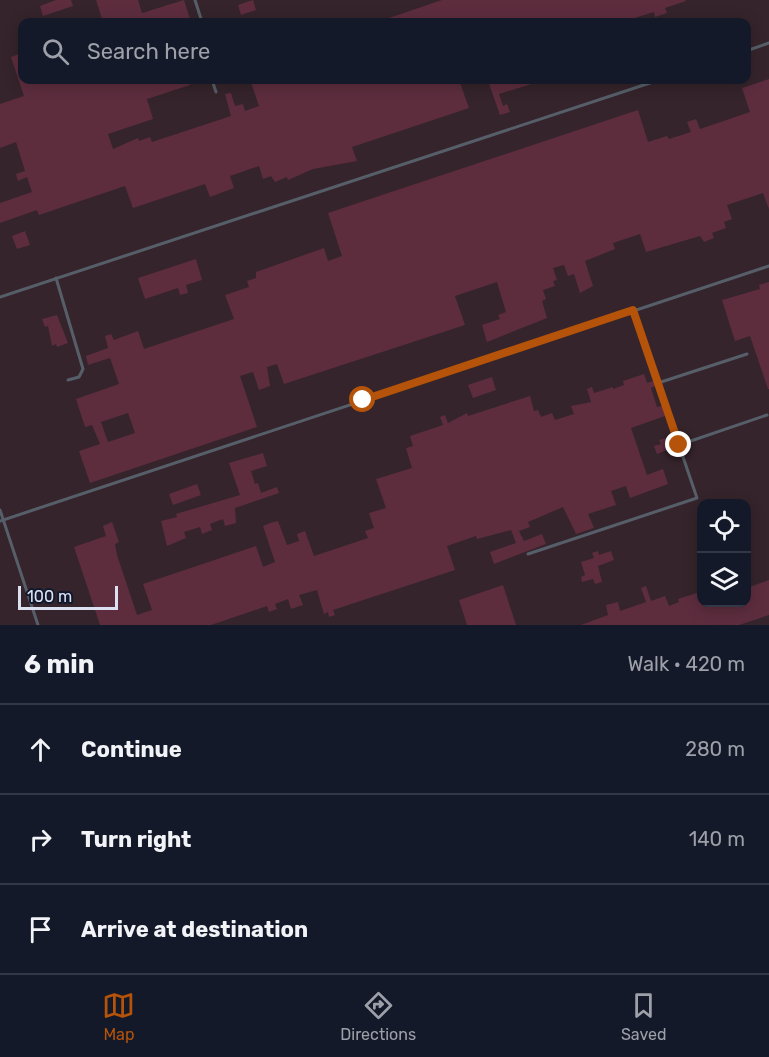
<!DOCTYPE html>
<html lang="en">
<head>
<meta charset="utf-8">
<style>
	body { margin:0; font-family:Rubik,sans-serif; background:#212635; color:#f1f3f6 }
	.controls { position:absolute; right:18px; bottom:18px; display:grid; overflow:hidden; border-radius:12px; box-shadow:0 3px 15px #0003 }
	.controls button { width:54px; height:54px; display:grid; place-items:center; padding:0; border:0; border-bottom:2px solid #333846; background:#141929; color:#f1f3f6; font:30px sans-serif }
	.scale { position:absolute; left:18px; bottom:15px; width:100px; box-sizing:border-box; padding-left:6px; border:3px solid #dbe1f0; border-top:0; font-size:16px; line-height:21px; white-space:nowrap; color:#dbe1f0; -webkit-text-stroke:4px #11182d; paint-order:stroke }
	.stop { position:absolute; width:18px; height:18px; margin:-14px; border:4px solid #b45309; border-radius:50%; background:#fff }
	.stop.end { background:#b45309; border-color:#fff; box-shadow:0 2px 6px #0008 }
	.list { margin:0; padding:0; list-style:none }
	h2 { display:flex; justify-content:space-between; align-items:center; height:78px; margin:0; padding:0 24px; font-size:26px }
	h2 small { font-size:20px; font-weight:400; color:#9da0a8 }
	.list li { display:grid; grid-template-columns:39px 1fr auto; gap:18px; align-items:center; box-sizing:border-box; height:90px; padding:0 24px; border-top:2px solid #333846 }
	.list b { display:block; font-size:22px; white-space:nowrap }
	.list em { font-size:20px; font-style:normal; color:#9da0a8 }
	.icon { flex:none; width:33px; height:33px; fill:none; stroke:currentColor; stroke-width:2; stroke-linecap:round; stroke-linejoin:round }
	.map { position:relative; flex:none; width:769px; height:625px; overflow:hidden }
	.search { position:absolute; background:#141929; box-shadow:0 3px 15px #0003; left:18px; right:18px; top:18px; height:66px; display:flex; align-items:center; gap:15px; box-sizing:border-box; padding:0 21px; border-radius:12px; color:#9da0a8; font-size:22px }
	.sheet { height:348px; background:#141929 }
	nav { display:flex; justify-content:space-around; align-items:center; box-sizing:border-box; height:84px; border-top:2px solid #333846; background:#141929; font-size:16px; color:#9da0a8 }
	nav a { display:grid; justify-items:center; gap:3px }
	nav .on { color:#b45309 }
	.map>svg:first-child { display:block }
	.industrial { fill:#35242b; fill-rule:evenodd }
	.building { fill:#5d2d3e; fill-rule:evenodd }
	.lines { fill:none; stroke-linecap:round; stroke-linejoin:round }
	.lane { stroke:#565f69; stroke-width:3 }
	.route { stroke:#b45309; stroke-width:8 }
</style>
</head>
<body>
<div class="map">
<svg width="769" height="625" viewBox="0 0 769 625">
	<rect width="100%" height="100%" fill="#1a2137"/>
	<!-- industrial -->
	<path class="industrial" d="M0,0H769V625H0ZM22,22H746V80H22ZM702,503H746V602H702Z"/>
	<!-- building -->
	<g class="building">
		<polygon points="56,0 71,0 73,6 43,16 40,6"/>
		<polygon points="96,0 138,0 142,13 184,0 191,22 103,22"/>
		<polygon points="253,0 256,10 241,15 238,5"/>
		<polygon points="442,0 685,0 686,1 665,8 667,13 655,17 654,12 621,22 377,22"/>
		<polygon points="22,53 22,80 189,80 190,85 147,99 153,119 108,134 113,149 138,138 139,141 150,137 152,142 231,116 225,94 231,93 235,106 243,104 245,111 259,106 250,80 459,80 469,108 352,147 357,161 313,169 288,180 287,177 275,182 271,176 263,179 259,166 230,176 234,188 210,197 205,184 133,208 125,186 39,215 37,210 0,223 0,203 32,192 27,177 18,181 16,174 25,171 16,142 0,148 0,104 24,96 11,57"/>
		<path d="M769,79V209L763,193L727,205L732,219L724,222L726,228L712,233L714,238L704,242L700,236L646,252L640,234L613,243L615,249L585,261L593,286L580,293L574,274L568,276L564,265L553,268L557,280L553,281L555,286L543,290L546,299L542,301L547,318L487,342L482,325L500,319L498,315L506,312L497,282L455,296L465,325L284,384L277,364L267,367L270,386L259,390L253,372L240,376L257,427L90,483L79,451L100,444L92,425L85,427L76,399L119,384L110,358L88,365L86,356L108,348L105,336L111,334L114,340L138,331L144,349L234,319L225,295L249,287L247,281L256,278V272L324,248L328,261L342,256L328,213L638,110L648,142L667,136L669,139L691,132L687,122L696,119L700,129L750,112L742,88ZM128,413L135,433L108,442L101,422Z"/>
		<polygon points="491,80 541,80 541,81 499,94 503,106 507,104 510,112 500,115 488,81"/>
		<polygon points="25,231 30,245 17,249 12,236"/>
		<polygon points="196,259 202,280 186,285 188,293 180,295 178,288 145,299 138,278"/>
		<polygon points="769,282 769,389 768,389 750,336 735,341 722,300 760,289 759,285"/>
		<polygon points="57,315 68,343 57,347 56,344 52,346 48,326 45,327 42,319"/>
		<polygon points="644,374 647,383 653,381 655,386 651,388 657,407 662,406 665,416 631,428 647,475 663,469 668,484 630,498 626,486 611,491 616,505 588,514 594,528 576,534 563,507 528,522 530,527 519,531 524,541 542,534 546,544 494,564 490,552 516,543 511,530 477,539 476,536 447,546 455,570 333,610 335,615 329,617 328,612 324,614 317,590 299,595 303,605 291,609 288,599 275,604 277,609 269,612 267,606 211,625 100,625 74,547 106,536 103,526 112,522 119,542 115,544 117,555 137,615 152,610 143,584 256,546 263,567 275,562 263,526 270,523 278,521 287,545 299,541 297,534 305,531 314,556 368,538 365,531 374,528 369,513 386,508 376,479 412,468 406,448 413,446 410,436 443,425 440,417 445,415 448,423 467,413 468,416 530,396 534,411 538,410 541,417 552,413 555,420 574,414 571,406 591,402 587,389 592,387 594,393 613,387 613,389 624,385 623,381"/>
		<polygon points="492,377 496,390 473,398 468,385"/>
		<polygon points="669,437 675,447 657,454 654,446 661,444 659,440"/>
		<polygon points="263,453 267,466 251,471 255,484 258,483 261,493 277,487 279,493 235,508 236,523 225,526 223,519 210,524 212,530 202,534 200,527 184,532 186,538 167,546 161,521 177,517 176,514 240,495 229,463"/>
		<polygon points="197,484 201,495 173,505 169,494"/>
		<polygon points="598,551 599,555 611,551 614,560 598,566 602,582 595,584 593,579 582,582 581,577 585,575 581,562 594,558 592,553"/>
		<polygon points="769,580 769,615 739,625 581,625 608,615 606,605 618,602 620,611 646,602 641,588 646,586 651,601 665,596 669,606 679,602 678,599 700,592 702,603 747,603 747,588"/>
		<polygon points="503,585 516,625 467,625 459,600"/>
	</g>
	<g class="lines">
		<!-- lane -->
		<g class="lane">
			<polyline points="195,0 202,22"/>
			<polyline points="746,51 769,43"/>
			<polyline points="212,80 216,92"/>
			<polyline points="56,278 83,369 79,377 68,380"/>
			<polyline points="0,297 659,80"/>
			<polyline points="658,383 747,354"/>
			<polyline points="679,445 767,415"/>
			<polyline points="0,510 38,625"/>
			<polyline points="0,521 769,266"/>
			<polyline points="528,554 697,498 633,310"/>
		</g>
	</g>
	<g class="lines">
		<!-- route -->
		<polyline class="route" points="363,400 633,310 679,445"/>
	</g>
</svg>
<div class="controls">
<button><svg class="icon" aria-label="locate" viewBox="0 0 24 24"><circle cx="12" cy="12" r="6"/><path d="M12 2v4M12 18v4M2 12h4M18 12h4"/></svg></button>
<button><svg class="icon" aria-label="layers" viewBox="0 0 24 24"><path d="M12 4l9 5-9 5-9-5zM3 14l9 5 9-5"/></svg></button>
</div>
<div class="scale">100 m</div>
<div class="stop" style="left:363px;top:400px"></div>
<div class="stop end" style="left:679px;top:445px"></div>
<div class="search"><svg class="icon" aria-label="search" viewBox="0 0 24 24"><circle cx="10" cy="10" r="6"/><path d="M15 15l6 6"/></svg>Search here</div>
</div>
<section class="sheet">
<h2>6 min<small>Walk · 420 m</small></h2>
<ul class="list">
<li><svg class="icon" aria-label="ahead" viewBox="0 0 24 24"><path d="M12 20V5M6 11l6-6 6 6"/></svg><div><b>Continue</b></div><em>280 m</em></li>
<li><svg class="icon" aria-label="right" viewBox="0 0 24 24"><path d="M7 20v-9h11M14 6l5 5-5 5"/></svg><div><b>Turn right</b></div><em>140 m</em></li>
<li><svg class="icon" aria-label="arrive" viewBox="0 0 24 24"><path d="M6 21V4h12l-3 4 3 4H6"/></svg><div><b>Arrive at destination</b></div></li>
</ul>
</section>
<nav>
<a class="on"><svg class="icon" aria-label="map" viewBox="0 0 24 24"><path d="M3 6l6-2 6 2 6-2v14l-6 2-6-2-6 2zM9 4v14M15 6v14"/></svg>Map</a>
<a><svg class="icon" aria-label="directions" viewBox="0 0 24 24"><path d="M12 3l9 9-9 9-9-9zM9 14v-3h6M13 9l2 2-2 2"/></svg>Directions</a>
<a><svg class="icon" aria-label="saved" viewBox="0 0 24 24"><path d="M7 4h10v16l-5-4-5 4z"/></svg>Saved</a>
</nav>
</body>
</html>
